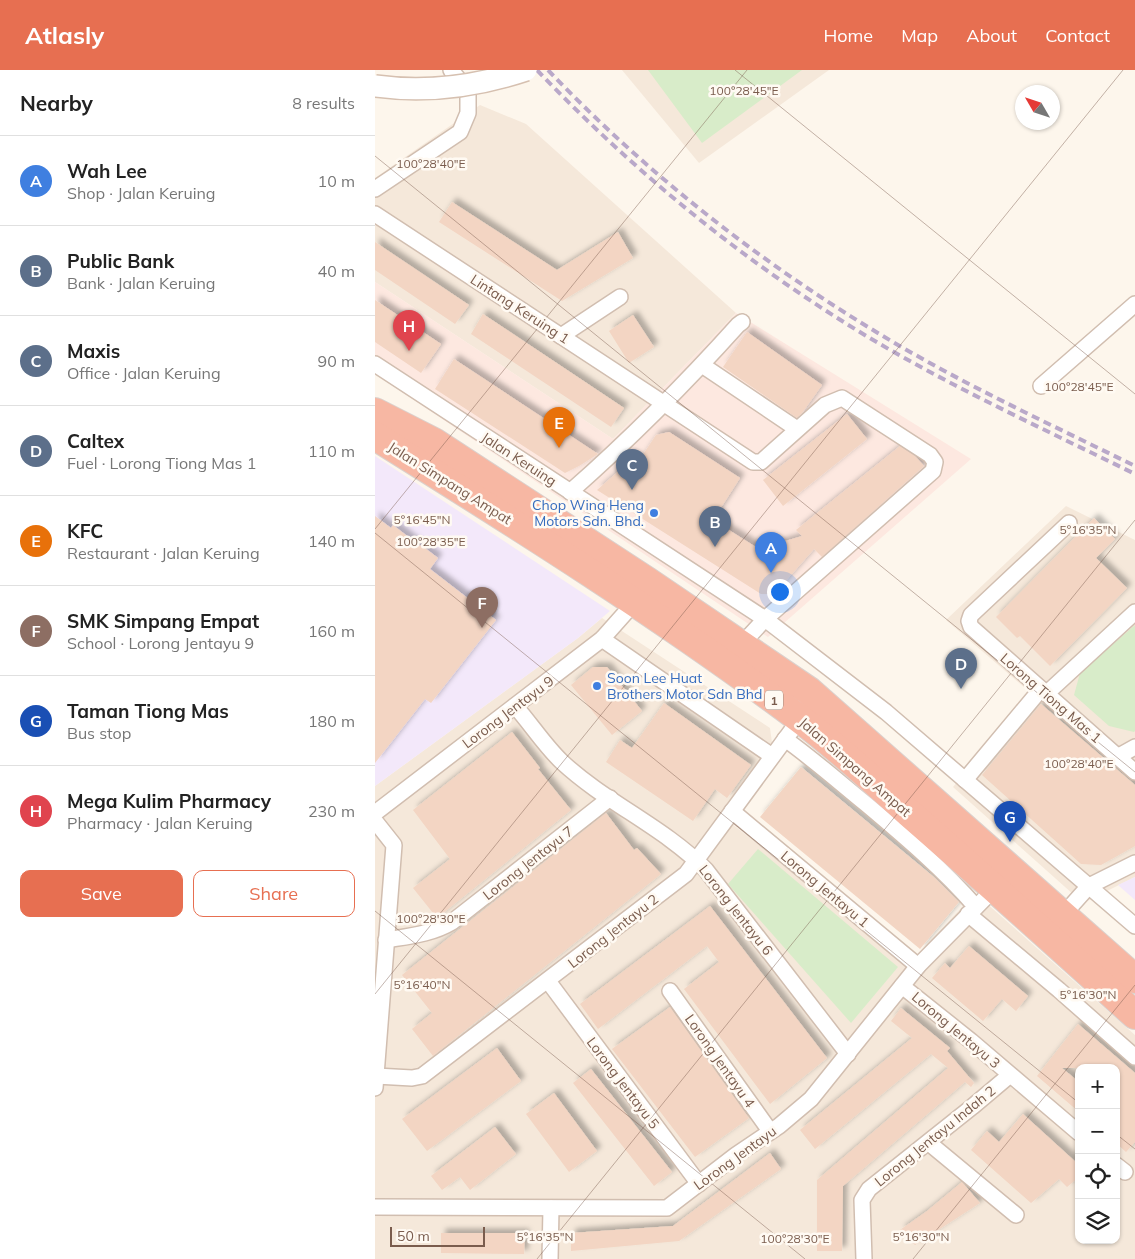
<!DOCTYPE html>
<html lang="en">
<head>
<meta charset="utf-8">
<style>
	body { margin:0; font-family:Mulish,sans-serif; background:#f6f6f6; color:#222 }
	.controls { position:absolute; right:15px; bottom:15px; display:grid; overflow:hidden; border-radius:10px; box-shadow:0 1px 4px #0004 }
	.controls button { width:45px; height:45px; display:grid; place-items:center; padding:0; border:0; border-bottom:1px solid #e0e0e0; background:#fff; color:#222; font:25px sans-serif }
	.compass { position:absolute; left:640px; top:15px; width:45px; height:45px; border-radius:50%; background:#fff; box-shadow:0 1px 4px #0004; rotate:309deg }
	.scale { position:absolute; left:15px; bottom:12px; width:95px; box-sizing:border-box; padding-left:5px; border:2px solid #7a5c4d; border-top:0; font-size:14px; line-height:18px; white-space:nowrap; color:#7a5c4d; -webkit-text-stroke:4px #fffaf3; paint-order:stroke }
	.you { position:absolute; left:404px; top:521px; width:18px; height:18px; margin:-12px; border:4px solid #fff; border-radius:50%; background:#1a73e8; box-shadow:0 0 0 8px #1a73e833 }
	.badge { display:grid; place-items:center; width:32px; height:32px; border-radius:50%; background:#e76f51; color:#fff; font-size:16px; font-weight:700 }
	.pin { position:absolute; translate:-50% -41px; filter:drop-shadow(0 1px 2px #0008) }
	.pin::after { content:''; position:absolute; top:26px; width:18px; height:15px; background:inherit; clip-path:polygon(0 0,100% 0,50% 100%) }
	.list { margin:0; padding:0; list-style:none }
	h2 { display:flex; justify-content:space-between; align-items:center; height:65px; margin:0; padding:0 20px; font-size:21px }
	h2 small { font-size:16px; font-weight:400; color:#767676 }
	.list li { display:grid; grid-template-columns:32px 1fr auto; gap:15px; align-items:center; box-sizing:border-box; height:90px; padding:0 20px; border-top:1px solid #e0e0e0 }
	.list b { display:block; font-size:19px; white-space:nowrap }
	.list p { margin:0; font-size:16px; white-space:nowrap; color:#767676 }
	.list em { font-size:16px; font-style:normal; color:#767676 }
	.actions { display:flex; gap:10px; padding:15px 20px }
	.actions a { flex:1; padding:11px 0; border:1px solid #e76f51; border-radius:10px; text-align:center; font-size:18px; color:#e76f51 }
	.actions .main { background:#e76f51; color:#fff }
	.icon { flex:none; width:28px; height:28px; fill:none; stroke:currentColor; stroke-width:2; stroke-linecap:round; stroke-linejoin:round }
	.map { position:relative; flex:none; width:760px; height:1189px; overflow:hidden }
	header { display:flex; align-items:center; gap:30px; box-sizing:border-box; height:70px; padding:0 25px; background:#e76f51; color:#fff }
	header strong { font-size:24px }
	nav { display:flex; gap:28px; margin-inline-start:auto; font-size:18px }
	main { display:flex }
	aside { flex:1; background:#fff }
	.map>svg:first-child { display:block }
	.residential { fill:#f5e8da; fill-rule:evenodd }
	.commercial { fill:#fde8e0 }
	.education { fill:#f3e8fa }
	.green { fill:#d8ecc9 }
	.building { fill:#f3d5c3; filter:url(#shadow) }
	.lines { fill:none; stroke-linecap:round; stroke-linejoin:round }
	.street-casing { stroke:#d1beb0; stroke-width:18 }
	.highway-casing { stroke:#dad1cd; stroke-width:30 }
	.street { stroke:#fff; stroke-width:15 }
	.highway { stroke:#f7b7a3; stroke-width:28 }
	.rail { stroke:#b9a8c9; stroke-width:4; stroke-dasharray:8 5; stroke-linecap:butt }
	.secondary-bridge-casing { stroke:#d6c0b0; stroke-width:24; stroke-linecap:butt }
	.secondary-bridge { stroke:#fff; stroke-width:21 }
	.ticks { fill:none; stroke:#7a5c4d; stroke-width:1; stroke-opacity:0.45 }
	.shop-dot { fill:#3f7fe0; stroke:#fffaf3; stroke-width:2 }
	.labels { text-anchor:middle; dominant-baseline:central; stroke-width:5; stroke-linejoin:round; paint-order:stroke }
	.shield { fill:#fffaf3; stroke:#a28b7f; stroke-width:1 }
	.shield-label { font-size:12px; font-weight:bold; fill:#7a5c4d }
	.street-label { font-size:14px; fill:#7a5c4d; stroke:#fffaf3 }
	.shop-label { font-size:14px; fill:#366cbe; stroke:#fffaf3; text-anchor:end }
	.ticks-label { font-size:12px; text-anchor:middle; fill:#7a5c4d; stroke:#fffaf3; stroke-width:5; stroke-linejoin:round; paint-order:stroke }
</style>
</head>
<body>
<header>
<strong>Atlasly</strong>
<nav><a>Home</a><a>Map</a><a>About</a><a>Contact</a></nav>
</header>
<main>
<aside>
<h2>Nearby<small>8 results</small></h2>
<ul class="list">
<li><span class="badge" style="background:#3f7fe0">A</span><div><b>Wah Lee</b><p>Shop · Jalan Keruing</p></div><em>10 m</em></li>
<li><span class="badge" style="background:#5c6f8a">B</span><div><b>Public Bank</b><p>Bank · Jalan Keruing</p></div><em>40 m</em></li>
<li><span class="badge" style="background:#5c6f8a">C</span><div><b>Maxis</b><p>Office · Jalan Keruing</p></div><em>90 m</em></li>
<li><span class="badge" style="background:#5c6f8a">D</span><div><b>Caltex</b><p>Fuel · Lorong Tiong Mas 1</p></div><em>110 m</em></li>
<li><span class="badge" style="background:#e8710a">E</span><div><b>KFC</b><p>Restaurant · Jalan Keruing</p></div><em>140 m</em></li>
<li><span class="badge" style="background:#8d6e63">F</span><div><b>SMK Simpang Empat</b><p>School · Lorong Jentayu 9</p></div><em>160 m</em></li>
<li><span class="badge" style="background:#1a4fb4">G</span><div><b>Taman Tiong Mas</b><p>Bus stop</p></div><em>180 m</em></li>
<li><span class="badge" style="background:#e0444e">H</span><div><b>Mega Kulim Pharmacy</b><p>Pharmacy · Jalan Keruing</p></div><em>230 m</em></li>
</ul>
<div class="actions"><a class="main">Save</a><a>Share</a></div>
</aside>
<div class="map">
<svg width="760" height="1189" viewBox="0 0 760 1189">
	<defs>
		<filter id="shadow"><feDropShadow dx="4.5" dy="-4.5" stdDeviation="2.5" flood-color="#0004"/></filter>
	</defs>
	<rect width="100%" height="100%" fill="#fdf6ec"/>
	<!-- residential -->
	<g class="residential">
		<polygon points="247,0 454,0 324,93"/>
		<polygon points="105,35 151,54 361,243 238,369 0,212 0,108"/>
		<polygon points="691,436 760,470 760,807 708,833 578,717 657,624 571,550"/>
		<path d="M227,548L395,658L398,680L346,745L533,895L600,823L760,965V1189H0V716L203,568ZM704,998H741V1170H704Z"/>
	</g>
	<!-- commercial -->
	<polygon class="commercial" points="0,212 238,369 361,243 596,389 393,567 0,304"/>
	<!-- education -->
	<g class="education">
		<polygon points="0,386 235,541 203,568 0,716"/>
		<polygon points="760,807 760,830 743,815"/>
	</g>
	<!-- green -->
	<g class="green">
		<polygon points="273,0 427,0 327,73"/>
		<polygon points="760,555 760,661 759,662 734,656 699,625 705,603"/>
		<polygon points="383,779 523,897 476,953 353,814"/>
	</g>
	<!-- building -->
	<g class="building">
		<polygon points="77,132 182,200 243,162 258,188 187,231 64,152"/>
		<polygon points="0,172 94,235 80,254 0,200"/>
		<polygon points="0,230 66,274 46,303 0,272"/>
		<polygon points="108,244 249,338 236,357 96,264"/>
		<polygon points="258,245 279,277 254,293 234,261"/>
		<polygon points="372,262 447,315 427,343 422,348 348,297"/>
		<polygon points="79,289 223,384 204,396 190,403 60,319"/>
		<polygon points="472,344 492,369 408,436 388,410"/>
		<polygon points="294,362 365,408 338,450 384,479 427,466 421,460 525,376 540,386 549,396 447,487 439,479 399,524 386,524 222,420 252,394 259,398 281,365"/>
		<polygon points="0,446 16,458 18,455 45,476 46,475 63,488 55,499 121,550 56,633 50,629 0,693"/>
		<polygon points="719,448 740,469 721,488 752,518 675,596 645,566 642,568 621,547"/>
		<polygon points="218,597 232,597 267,641 237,665 196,615"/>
		<polygon points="289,633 376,695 352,728 340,719 318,751 231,692 245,670 257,678"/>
		<polygon points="666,634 760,715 760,776 726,795 706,794 607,705"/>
		<polygon points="137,662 165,698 163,699 196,740 62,848 38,818 75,789 38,740"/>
		<polygon points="426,697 560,808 584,832 545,879 385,747"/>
		<polygon points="231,743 259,780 262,778 286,804 58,986 37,959 57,943 27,905"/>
		<polygon points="335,836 452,988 395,1034 309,919 344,892 332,876 223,959 205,934"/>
		<polygon points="594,876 653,926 641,941 627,929 608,951 557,908 570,893 575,898"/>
		<polygon points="295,937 374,1048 320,1087 237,979"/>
		<polygon points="526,938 575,978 572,981 599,1013 596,1017 590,1012 468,1116 467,1181 442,1181 442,1110 573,998 556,984 440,1079 425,1060 537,968 516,951"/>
		<polygon points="703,954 760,1003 760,1072 751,1082 741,1073 741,998 687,998 704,1012 704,1042 662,1006"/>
		<polygon points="122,978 146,1011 52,1081 27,1049"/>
		<polygon points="216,999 297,1102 279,1116 198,1013"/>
		<polygon points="179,1023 222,1081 194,1102 151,1044"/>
		<polygon points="648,1044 704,1095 704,1107 692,1117 684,1109 656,1133 596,1080 612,1061 624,1072"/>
		<polygon points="120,1057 141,1084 95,1120 85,1107 67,1120 56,1106"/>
		<polygon points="395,1083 406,1099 304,1171 196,1181 196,1163 298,1156"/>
		<polygon points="587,1112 605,1133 540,1175 525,1160 552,1141"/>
		<polygon points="66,1163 150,1163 149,1184 66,1183"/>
	</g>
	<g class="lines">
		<defs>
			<g id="street">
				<polyline points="0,119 85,62 93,43 93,21 76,0"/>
				<polyline points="0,144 378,392 386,392 450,335 467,328 555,385 560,392 558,401 390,549 366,575"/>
				<polyline points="186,266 245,227"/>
				<polyline points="0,294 390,549 511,642 760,856"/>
				<polyline points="327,295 422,359"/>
				<polyline points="666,316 760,234"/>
				<path d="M195,422C254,370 310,314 363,255L367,252"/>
				<polyline points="694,453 596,545 594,551 596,557 760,702"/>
				<polyline points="227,569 397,686"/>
				<polyline points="671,624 760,542"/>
				<path d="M140,636C156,654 170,676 187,692C231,733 289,757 331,800L473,984"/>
				<path d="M410,669C438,689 464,712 491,734C529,766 568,799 601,837"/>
				<polyline points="742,687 760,677"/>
				<polyline points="590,710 666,619"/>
				<polyline points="357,741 543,896"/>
				<polyline points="0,743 227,569 259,533"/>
				<polyline points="0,751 19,775 0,1018"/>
				<polyline points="593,844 684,920 760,987"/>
				<polyline points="688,845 714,816 760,793"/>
				<path d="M11,870C35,866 57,864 77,852L235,728"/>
				<polyline points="173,911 324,1114"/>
				<polyline points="527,916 596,971 704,1063"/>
				<polyline points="295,921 395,1061"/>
				<polyline points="1,1006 37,1008 47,1006 311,804 425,649"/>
				<polyline points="554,1073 641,1145"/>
				<polyline points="741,1095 750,1102"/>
				<polyline points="0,1137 292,1138 361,1085 404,1056 436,1029 543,896 620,818"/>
				<polyline points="175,1189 176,1138"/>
				<polyline points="489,1189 487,1130 494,1119 597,1037 635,1005"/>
			</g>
			<g id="highway">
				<polyline points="0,342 59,372 272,511 434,621 760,909"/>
				<path d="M0,366C144,456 289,547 425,649C463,677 498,711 534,743C610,809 685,877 760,945"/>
			</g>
		</defs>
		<!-- street casing -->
		<use href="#street" class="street-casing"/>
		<!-- highway casing -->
		<use href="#highway" class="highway-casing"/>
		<!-- street -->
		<use href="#street" class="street"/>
		<!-- highway -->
		<use href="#highway" class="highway"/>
		<!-- rail -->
		<g class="rail">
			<path d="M162,0C266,109 386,206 517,281C596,326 679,364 760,404"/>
			<path d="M173,0C274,106 392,198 518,272C596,318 679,356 760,396"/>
		</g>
		<defs>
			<path id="secondary-bridge" d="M0,16C51,23 103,16 151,0"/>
		</defs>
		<!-- secondary-bridge casing -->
		<use href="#secondary-bridge" class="secondary-bridge-casing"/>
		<!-- secondary-bridge -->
		<use href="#secondary-bridge" class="secondary-bridge"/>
	</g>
	<!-- ticks -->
	<path class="ticks" d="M360,0L760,324M0,86L760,702M0,459L372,0M0,463L704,1033M0,841L430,1189M0,924L748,0M741,1064L760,1079M162,1189L760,450M538,1189L760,915"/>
	<!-- markers -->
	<g class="shop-dot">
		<circle cx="279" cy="443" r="5"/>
		<circle cx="222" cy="616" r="5"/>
	</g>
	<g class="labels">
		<!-- shield labels -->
		<rect class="shield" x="390" y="620.5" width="18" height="19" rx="4"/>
		<g class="shield-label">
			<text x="399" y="630">1</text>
		</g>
		<!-- street labels -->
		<g class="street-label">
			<text transform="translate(145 239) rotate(33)">Lintang Keruing 1</text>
			<text transform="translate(144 389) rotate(33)">Jalan Keruing</text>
			<text transform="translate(75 413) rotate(32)">Jalan Simpang Ampat</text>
			<text transform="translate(676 628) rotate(41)">Lorong Tiong Mas 1</text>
			<text transform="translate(133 642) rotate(-37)">Lorong Jentayu 9</text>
			<text transform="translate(480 697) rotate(41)">Jalan Simpang Ampat</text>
			<text transform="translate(153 793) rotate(-38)">Lorong Jentayu 7</text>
			<text transform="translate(450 819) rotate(40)">Lorong Jentayu 1</text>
			<text transform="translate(361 840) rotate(52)">Lorong Jentayu 6</text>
			<text transform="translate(238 861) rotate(-38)">Lorong Jentayu 2</text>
			<text transform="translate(581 960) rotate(40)">Lorong Jentayu 3</text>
			<text transform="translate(345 991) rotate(55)">Lorong Jentayu 4</text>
			<text transform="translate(248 1013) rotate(53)">Lorong Jentayu 5</text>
			<text transform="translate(560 1066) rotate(-39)">Lorong Jentayu Indah 2</text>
			<text transform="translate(360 1088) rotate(-36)">Lorong Jentayu</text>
		</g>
		<!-- shop labels -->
		<g class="shop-label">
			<text x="269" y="435">Chop Wing Heng<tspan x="269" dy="16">Motors Sdn. Bhd.</tspan></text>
			<text x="232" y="608" text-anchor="start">Soon Lee Huat<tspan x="232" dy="16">Brothers Motor Sdn Bhd</tspan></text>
		</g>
	</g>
	<g class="ticks-label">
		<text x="369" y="25">100°28'45"E</text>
		<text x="56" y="98">100°28'40"E</text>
		<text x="704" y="321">100°28'45"E</text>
		<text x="47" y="454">5°16'45"N</text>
		<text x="713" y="464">5°16'35"N</text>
		<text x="56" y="476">100°28'35"E</text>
		<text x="704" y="698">100°28'40"E</text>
		<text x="56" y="853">100°28'30"E</text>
		<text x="47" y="919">5°16'40"N</text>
		<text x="713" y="929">5°16'30"N</text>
		<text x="170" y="1171">5°16'35"N</text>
		<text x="546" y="1171">5°16'30"N</text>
		<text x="420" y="1173">100°28'30"E</text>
	</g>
</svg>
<div class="controls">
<button>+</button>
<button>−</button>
<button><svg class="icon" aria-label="locate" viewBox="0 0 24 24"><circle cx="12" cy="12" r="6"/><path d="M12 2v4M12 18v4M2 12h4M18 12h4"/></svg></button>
<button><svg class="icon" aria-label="layers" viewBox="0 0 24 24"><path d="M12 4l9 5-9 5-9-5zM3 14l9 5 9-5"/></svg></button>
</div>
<svg class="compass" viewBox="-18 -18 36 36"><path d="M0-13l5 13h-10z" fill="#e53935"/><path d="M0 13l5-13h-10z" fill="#767676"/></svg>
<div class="scale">50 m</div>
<div class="you"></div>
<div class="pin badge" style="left:396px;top:503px;background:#3f7fe0">A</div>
<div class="pin badge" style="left:340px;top:477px;background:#5c6f8a">B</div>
<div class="pin badge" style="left:257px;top:420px;background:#5c6f8a">C</div>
<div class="pin badge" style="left:586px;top:619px;background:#5c6f8a">D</div>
<div class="pin badge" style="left:184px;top:378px;background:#e8710a">E</div>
<div class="pin badge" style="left:107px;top:558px;background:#8d6e63">F</div>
<div class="pin badge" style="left:635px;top:772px;background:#1a4fb4">G</div>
<div class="pin badge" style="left:34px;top:281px;background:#e0444e">H</div>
</div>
</main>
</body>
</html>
